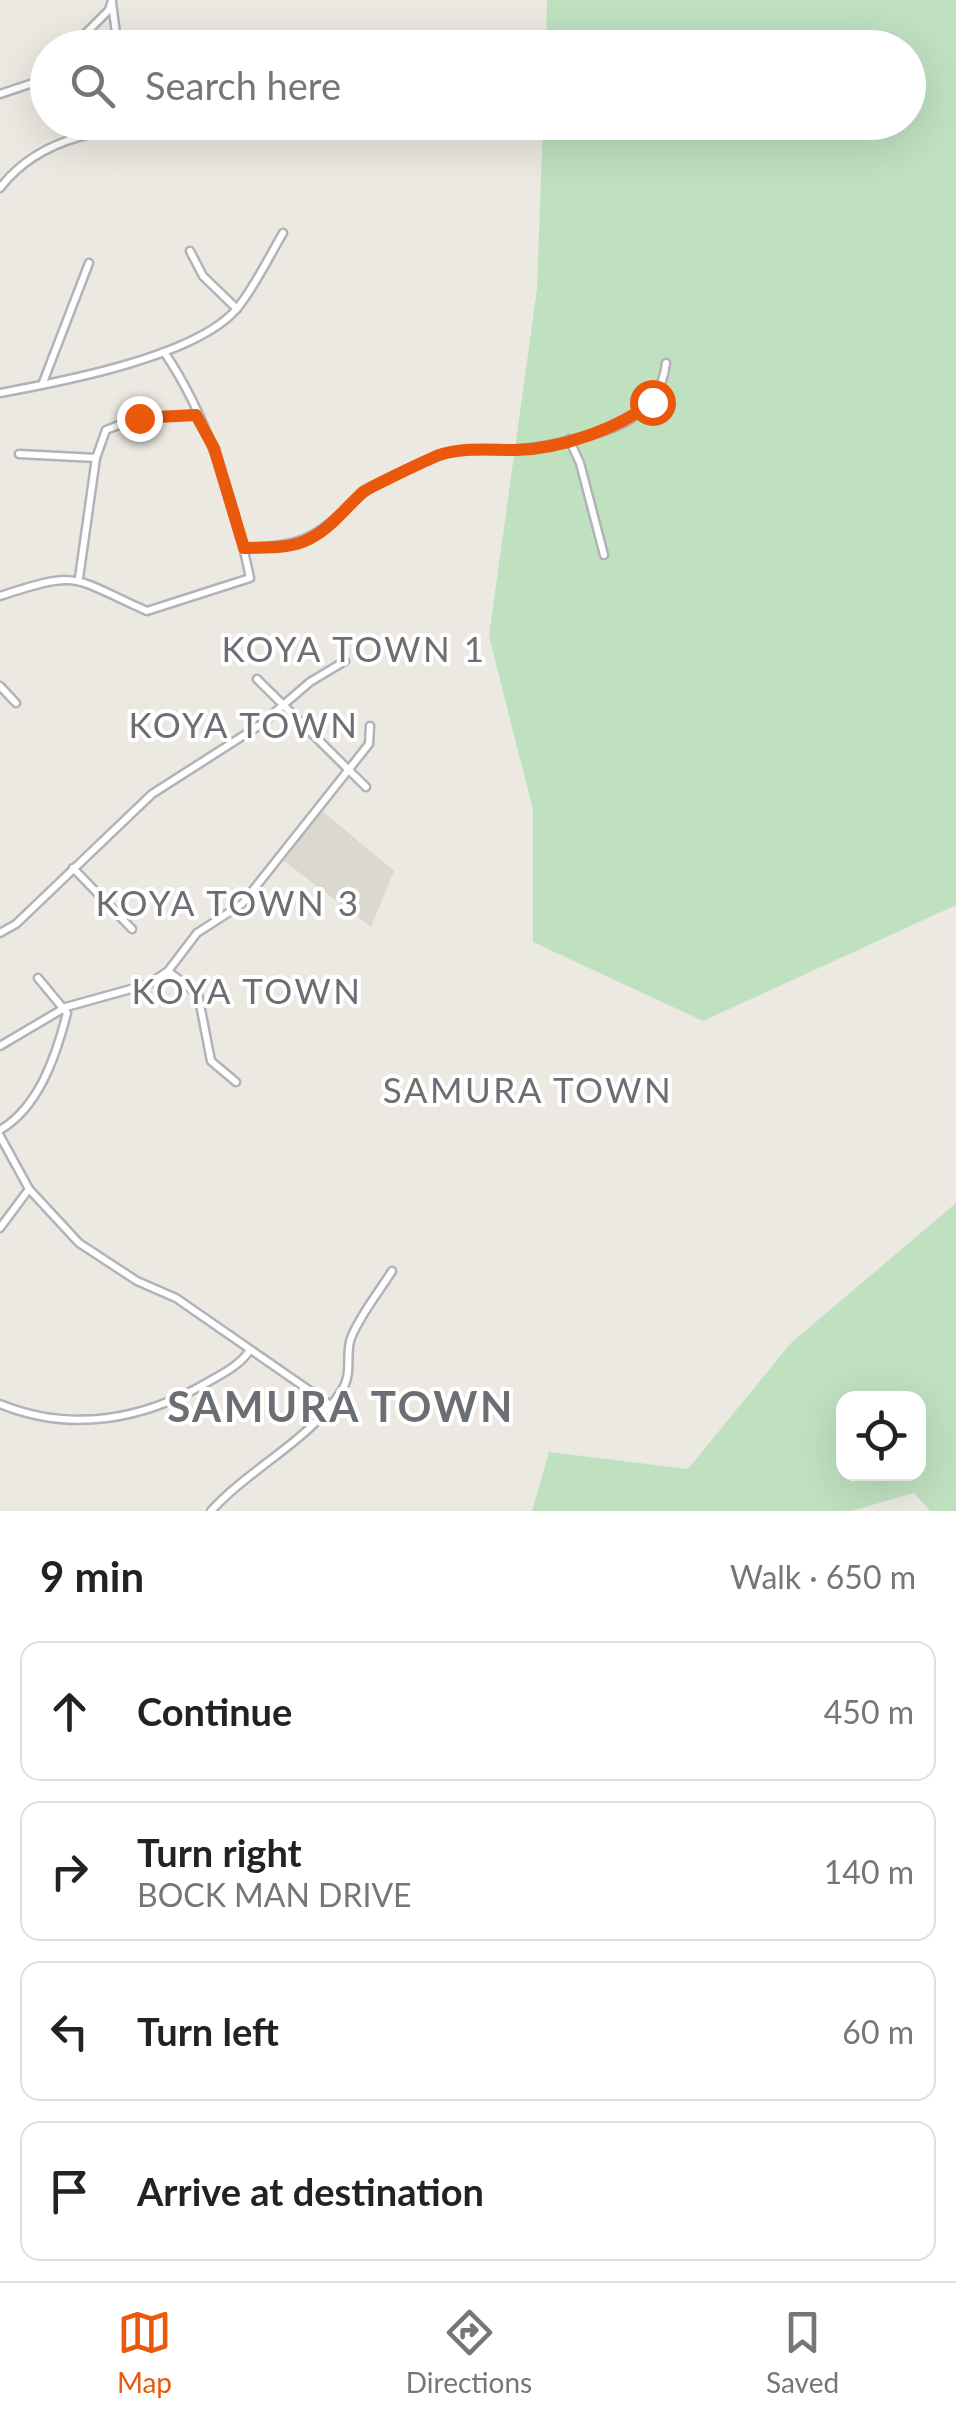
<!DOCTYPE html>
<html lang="en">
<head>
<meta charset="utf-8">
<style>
	body { margin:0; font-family:Lato,sans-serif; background:#f2f2f2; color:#222 }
	.controls { position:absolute; right:30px; bottom:30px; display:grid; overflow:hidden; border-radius:20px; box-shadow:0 10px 40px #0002 }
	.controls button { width:90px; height:90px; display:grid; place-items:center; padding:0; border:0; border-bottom:2px solid #e0e0e0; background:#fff; color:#222; font:50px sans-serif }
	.stop { position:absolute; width:30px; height:30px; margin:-22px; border:8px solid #ea580c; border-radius:50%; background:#fff }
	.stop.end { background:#ea580c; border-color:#fff; box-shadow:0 2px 10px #0008 }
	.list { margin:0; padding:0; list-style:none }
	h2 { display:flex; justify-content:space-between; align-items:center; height:130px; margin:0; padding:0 40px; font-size:42px }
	h2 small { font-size:32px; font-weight:400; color:#767676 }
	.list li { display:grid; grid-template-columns:65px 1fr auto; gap:30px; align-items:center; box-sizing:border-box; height:140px; margin:0 20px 20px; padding:0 20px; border:2px solid #e0e0e0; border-radius:20px }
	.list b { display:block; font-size:38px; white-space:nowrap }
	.list p { margin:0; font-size:32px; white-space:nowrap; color:#767676 }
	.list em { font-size:32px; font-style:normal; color:#767676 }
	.icon { flex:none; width:55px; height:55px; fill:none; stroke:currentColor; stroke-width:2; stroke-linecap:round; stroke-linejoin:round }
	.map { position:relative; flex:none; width:956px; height:1511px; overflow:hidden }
	.search { position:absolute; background:#fff; box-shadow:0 10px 40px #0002; left:30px; right:30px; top:30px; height:110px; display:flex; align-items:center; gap:25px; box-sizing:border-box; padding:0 35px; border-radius:55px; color:#767676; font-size:38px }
	.sheet { height:770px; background:#fff }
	nav { display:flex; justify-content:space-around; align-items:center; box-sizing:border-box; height:140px; border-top:2px solid #e0e0e0; background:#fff; font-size:28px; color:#767676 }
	nav a { display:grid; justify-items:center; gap:5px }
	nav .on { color:#ea580c }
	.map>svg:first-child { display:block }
	.education { fill:#dbd8cf }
	.grass { fill:#bfe1c0; fill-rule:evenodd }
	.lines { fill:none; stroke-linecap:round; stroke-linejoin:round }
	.minor-casing { stroke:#b2b3b8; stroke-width:11 }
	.minor { stroke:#fff; stroke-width:6 }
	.route { stroke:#ea580c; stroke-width:12 }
	.labels { text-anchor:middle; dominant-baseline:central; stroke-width:8; stroke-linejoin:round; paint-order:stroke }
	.neighbourhood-label { font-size:35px; letter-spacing:2.5px; fill:#6b6e73; stroke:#fff }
	.district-label { font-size:42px; font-weight:bold; letter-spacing:2.5px; fill:#6b6e73; stroke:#fff }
</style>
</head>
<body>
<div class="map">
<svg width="956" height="1511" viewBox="0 0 956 1511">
	<rect width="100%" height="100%" fill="#ebe9e1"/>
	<!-- education -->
	<polygon class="education" points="321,810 394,871 371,927 284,861"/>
	<!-- grass -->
	<g class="grass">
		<polygon points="547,0 956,0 956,905 703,1021 533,942 533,810 489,636 537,289 543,123 908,122 908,48 546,47"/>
		<path d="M956,1203V1511H930L914,1493L851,1511H532L549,1452L688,1469L791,1343ZM844,1398H918V1474H844Z"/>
	</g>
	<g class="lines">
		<defs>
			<g id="minor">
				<polyline points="112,3 118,48"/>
				<polyline points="71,48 109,10 112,0"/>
				<polyline points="0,94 48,78"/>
				<path d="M0,188C47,127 125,128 195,122"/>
				<polyline points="190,251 203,276 237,309"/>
				<polyline points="42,385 89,263"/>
				<path d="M0,393C60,382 201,356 239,306C256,284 269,257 283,233"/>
				<polyline points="569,439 580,463 604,555"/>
				<polyline points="19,454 96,458"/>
				<path d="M244,548C310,546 316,536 363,493C369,487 426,460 438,456C465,445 494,453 521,449C548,446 609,434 631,419C652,405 663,388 666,363"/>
				<polyline points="79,578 96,458 106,430 139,417 196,415"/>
				<path d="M0,596C82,569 72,578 147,611L250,578C235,504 207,414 164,352"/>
				<polyline points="257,679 366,787"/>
				<polyline points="0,686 16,703"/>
				<polyline points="73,868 132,929"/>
				<polyline points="0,933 16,924 152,794 260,725 310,682 345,661"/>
				<polyline points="169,972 198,994 211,1061 236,1082"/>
				<polyline points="0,1046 66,1007 149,984 168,971 197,933 242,904 369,744 370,726"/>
				<path d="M0,1130C39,1107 56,1056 67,1013L38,978"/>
				<polyline points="0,1136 29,1189 79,1243 137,1281 176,1298 329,1404"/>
				<polyline points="0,1228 29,1189"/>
				<path d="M0,1404C71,1433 143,1420 208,1382C224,1373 240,1365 250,1350"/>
				<path d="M211,1511C251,1467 311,1440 342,1390C353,1373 345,1354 351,1338C360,1315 379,1292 392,1271"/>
			</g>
		</defs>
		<!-- minor casing -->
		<use href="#minor" class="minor-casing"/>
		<!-- minor -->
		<use href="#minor" class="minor"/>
	</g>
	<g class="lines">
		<!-- route -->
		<path class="route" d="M139,418L196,415L214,448L244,548C264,547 286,549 305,541C330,530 344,509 363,492C370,487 429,459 439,455C464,447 491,450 516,450C560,449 618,429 652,402"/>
	</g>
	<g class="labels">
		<!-- neighbourhood labels -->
		<g class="neighbourhood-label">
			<text x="354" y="648">KOYA TOWN 1</text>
			<text x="244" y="724">KOYA TOWN</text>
			<text x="228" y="902">KOYA TOWN 3</text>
			<text x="247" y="990">KOYA TOWN</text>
			<text x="528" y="1089">SAMURA TOWN</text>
		</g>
		<!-- district labels -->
		<g class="district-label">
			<text x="341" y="1406">SAMURA TOWN</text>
		</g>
	</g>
</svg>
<div class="controls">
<button><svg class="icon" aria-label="locate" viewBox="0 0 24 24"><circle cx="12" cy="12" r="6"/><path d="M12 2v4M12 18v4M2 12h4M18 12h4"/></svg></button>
</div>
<div class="stop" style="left:652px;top:402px"></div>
<div class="stop end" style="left:139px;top:418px"></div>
<div class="search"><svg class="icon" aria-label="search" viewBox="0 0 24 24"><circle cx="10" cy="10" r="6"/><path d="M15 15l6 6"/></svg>Search here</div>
</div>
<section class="sheet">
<h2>9 min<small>Walk · 650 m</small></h2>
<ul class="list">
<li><svg class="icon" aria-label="ahead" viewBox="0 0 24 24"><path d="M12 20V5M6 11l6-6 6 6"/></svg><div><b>Continue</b></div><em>450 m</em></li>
<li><svg class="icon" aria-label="right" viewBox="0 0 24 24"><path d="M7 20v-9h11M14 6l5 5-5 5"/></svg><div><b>Turn right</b><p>BOCK MAN DRIVE</p></div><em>140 m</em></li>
<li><svg class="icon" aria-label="left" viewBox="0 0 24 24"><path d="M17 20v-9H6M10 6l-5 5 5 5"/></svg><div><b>Turn left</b></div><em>60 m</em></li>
<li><svg class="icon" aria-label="arrive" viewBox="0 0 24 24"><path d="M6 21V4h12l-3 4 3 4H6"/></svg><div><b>Arrive at destination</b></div></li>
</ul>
</section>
<nav>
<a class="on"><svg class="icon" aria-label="map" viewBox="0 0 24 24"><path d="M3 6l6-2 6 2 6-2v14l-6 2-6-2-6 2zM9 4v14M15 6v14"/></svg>Map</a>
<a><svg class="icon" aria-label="directions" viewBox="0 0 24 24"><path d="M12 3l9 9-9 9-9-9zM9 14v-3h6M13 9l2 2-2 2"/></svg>Directions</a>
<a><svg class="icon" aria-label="saved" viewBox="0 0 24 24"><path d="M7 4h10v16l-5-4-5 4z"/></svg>Saved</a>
</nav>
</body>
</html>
